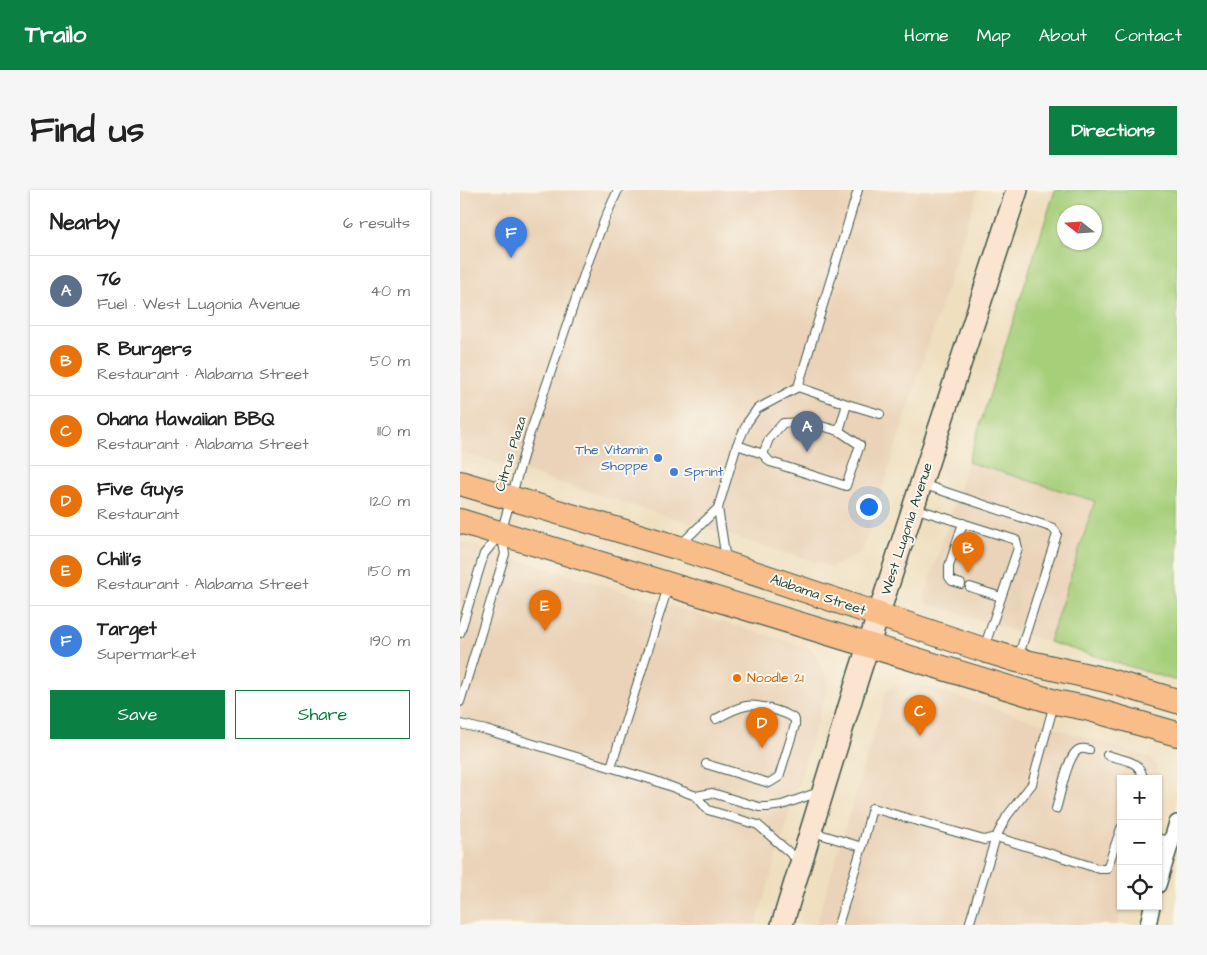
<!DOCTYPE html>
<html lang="en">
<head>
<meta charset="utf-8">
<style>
	body { margin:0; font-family:"Architects Daughter",sans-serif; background:#f6f6f6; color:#222 }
	.controls { position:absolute; right:15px; bottom:15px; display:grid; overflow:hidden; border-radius:0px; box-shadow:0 1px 4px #0004 }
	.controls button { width:45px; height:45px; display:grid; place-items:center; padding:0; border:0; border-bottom:1px solid #e0e0e0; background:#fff; color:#222; font:25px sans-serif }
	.compass { position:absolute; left:597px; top:15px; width:45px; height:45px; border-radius:50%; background:#fff; box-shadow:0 1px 4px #0004; rotate:287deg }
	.you { position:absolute; left:408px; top:316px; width:18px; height:18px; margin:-12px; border:4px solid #fff; border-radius:50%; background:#1a73e8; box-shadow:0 0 0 8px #1a73e833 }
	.badge { display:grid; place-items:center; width:32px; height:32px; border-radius:50%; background:#0b8043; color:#fff; font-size:16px; font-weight:700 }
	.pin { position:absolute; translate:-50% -41px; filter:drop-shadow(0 1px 2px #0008) }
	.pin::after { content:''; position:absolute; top:26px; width:18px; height:15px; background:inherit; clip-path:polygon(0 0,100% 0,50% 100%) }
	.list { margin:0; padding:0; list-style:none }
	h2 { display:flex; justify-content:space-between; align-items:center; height:65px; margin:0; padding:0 20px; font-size:21px }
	h2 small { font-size:16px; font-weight:400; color:#767676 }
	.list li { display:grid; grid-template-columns:32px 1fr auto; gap:15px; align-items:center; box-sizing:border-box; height:70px; padding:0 20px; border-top:1px solid #e0e0e0 }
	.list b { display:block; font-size:19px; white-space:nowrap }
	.list p { margin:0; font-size:16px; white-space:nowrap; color:#767676 }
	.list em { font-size:16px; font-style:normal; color:#767676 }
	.actions { display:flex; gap:10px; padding:15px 20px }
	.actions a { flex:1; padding:11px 0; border:1px solid #0b8043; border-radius:0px; text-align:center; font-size:18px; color:#0b8043 }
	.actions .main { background:#0b8043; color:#fff }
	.icon { flex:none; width:28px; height:28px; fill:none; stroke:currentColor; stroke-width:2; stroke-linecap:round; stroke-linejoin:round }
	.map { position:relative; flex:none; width:717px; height:735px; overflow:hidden; border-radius:0px }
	header { display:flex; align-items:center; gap:30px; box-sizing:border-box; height:70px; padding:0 25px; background:#0b8043; color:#fff }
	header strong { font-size:24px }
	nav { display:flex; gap:28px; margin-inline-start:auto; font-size:18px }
	.intro { display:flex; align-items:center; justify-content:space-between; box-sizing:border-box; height:120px; padding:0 30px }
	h1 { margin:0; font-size:35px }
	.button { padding:12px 22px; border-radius:0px; background:#0b8043; color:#fff; font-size:18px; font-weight:700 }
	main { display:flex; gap:30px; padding:0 30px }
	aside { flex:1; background:#fff; border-radius:0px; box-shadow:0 1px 4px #0004 }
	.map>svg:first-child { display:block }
	.built { fill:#ead3b8 }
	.green { fill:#a6cf7a; stroke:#628657; fill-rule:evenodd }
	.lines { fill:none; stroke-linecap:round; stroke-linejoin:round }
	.lane-casing { stroke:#3e5549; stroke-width:10 }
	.street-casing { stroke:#3e5549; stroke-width:18 }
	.secondary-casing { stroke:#3e5549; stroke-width:24 }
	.primary-casing { stroke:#3e5549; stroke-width:26 }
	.lane { stroke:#fff; stroke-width:8 }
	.street { stroke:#fff; stroke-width:15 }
	.secondary { stroke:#fce5d0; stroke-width:21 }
	.primary { stroke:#f8bd89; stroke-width:24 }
	.shop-dot { fill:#3f7fe0; stroke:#fbf7ec; stroke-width:2 }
	.food-dot { fill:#e8710a; stroke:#fbf7ec; stroke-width:2 }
	.labels { text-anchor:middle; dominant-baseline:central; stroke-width:4; stroke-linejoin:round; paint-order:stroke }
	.shop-label { font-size:14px; fill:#366cbe; stroke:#fbf7ec; text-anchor:end }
	.street-label { font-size:14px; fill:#1f3d34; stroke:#fbf7ec }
	.food-label { font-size:14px; fill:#c56008; stroke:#fbf7ec; text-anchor:start }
</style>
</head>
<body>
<header>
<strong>Trailo</strong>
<nav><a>Home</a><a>Map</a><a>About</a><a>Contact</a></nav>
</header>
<div class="intro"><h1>Find us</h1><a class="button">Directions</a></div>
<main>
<aside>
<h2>Nearby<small>6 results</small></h2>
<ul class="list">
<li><span class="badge" style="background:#5c6f8a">A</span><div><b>76</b><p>Fuel · West Lugonia Avenue</p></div><em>40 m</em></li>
<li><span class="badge" style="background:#e8710a">B</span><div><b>R Burgers</b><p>Restaurant · Alabama Street</p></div><em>50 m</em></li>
<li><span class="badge" style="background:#e8710a">C</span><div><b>Ohana Hawaiian BBQ</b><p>Restaurant · Alabama Street</p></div><em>110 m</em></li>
<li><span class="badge" style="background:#e8710a">D</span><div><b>Five Guys</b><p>Restaurant</p></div><em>120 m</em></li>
<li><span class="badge" style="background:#e8710a">E</span><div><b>Chili's</b><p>Restaurant · Alabama Street</p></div><em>150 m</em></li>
<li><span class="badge" style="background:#3f7fe0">F</span><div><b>Target</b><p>Supermarket</p></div><em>190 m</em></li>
</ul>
<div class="actions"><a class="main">Save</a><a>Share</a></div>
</aside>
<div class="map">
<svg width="717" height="735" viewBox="0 0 717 735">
	<rect width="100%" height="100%" fill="#fbf7ec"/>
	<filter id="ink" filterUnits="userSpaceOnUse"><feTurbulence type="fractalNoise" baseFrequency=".02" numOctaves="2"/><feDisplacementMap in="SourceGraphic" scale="10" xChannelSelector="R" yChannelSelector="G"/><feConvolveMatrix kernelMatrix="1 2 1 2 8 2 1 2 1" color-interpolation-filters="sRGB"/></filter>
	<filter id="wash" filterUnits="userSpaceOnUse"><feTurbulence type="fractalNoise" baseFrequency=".0096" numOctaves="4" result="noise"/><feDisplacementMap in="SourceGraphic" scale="20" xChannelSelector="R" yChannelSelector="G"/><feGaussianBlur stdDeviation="1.12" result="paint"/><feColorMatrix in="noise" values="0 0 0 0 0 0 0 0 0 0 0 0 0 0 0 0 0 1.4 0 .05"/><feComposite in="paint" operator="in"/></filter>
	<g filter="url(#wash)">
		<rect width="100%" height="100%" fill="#efdfbf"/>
		<!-- built -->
		<g class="built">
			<polygon points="0,0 518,0 402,362 372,377 0,262"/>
			<polygon points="508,272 635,311 589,452 469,414 465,410 465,405"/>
			<polygon points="0,352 352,459 369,492 296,735 0,735"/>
			<polygon points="449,491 690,568 696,575 699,590 698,591 698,589 661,589 662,716 658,735 356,735 426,503 432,497"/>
		</g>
		<!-- green -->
		<path class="green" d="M595,0H717V491L589,452L635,311L508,272ZM604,22H634V52H604Z"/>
	</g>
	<g filter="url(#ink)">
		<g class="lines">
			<defs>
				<g id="lane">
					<polyline points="338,197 387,214 420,224"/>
					<polyline points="277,255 303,264 309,249 323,233 347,232 379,241 387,214"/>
					<polyline points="303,264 310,272 317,274 386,296 400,255 379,241"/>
					<polyline points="462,294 593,338 597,344 558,468"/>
					<polyline points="454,318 556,350 558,358 524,458"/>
					<polyline points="220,355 258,318"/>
					<polyline points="266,370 258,318 277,255 287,233 297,219 338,197 398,0"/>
					<polyline points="501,394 492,391 489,387 489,376 503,333"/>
					<polyline points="510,397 541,407"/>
					<polyline points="0,443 24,364 41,343 68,249 130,67 146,26 158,0"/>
					<polyline points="0,512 45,364 42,348"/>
					<polyline points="0,534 26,540 193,590 236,606 252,603 299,617 308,617 322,615 359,602"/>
					<path d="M647,565C663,570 681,570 683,589"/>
					<path d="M246,574L309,593L319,587L335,535V530C330,523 295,513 286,516C275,518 265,524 256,529"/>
					<polyline points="151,577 208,397"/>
					<polyline points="236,606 248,620 298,635 339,671"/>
					<path d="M596,619C600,607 607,566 618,560C621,558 626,559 629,560"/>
					<polyline points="353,642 402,657 412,618 524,650 536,647 640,679 647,679 661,638"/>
					<polyline points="698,648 713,652"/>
					<polyline points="378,735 402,657"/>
					<polyline points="509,735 536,647 547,626 572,594 594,514"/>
				</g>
				<g id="street">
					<polyline points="698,695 717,633"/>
					<polyline points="688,735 692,716"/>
				</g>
				<polyline id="secondary" points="322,735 399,484 557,0"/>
				<g id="primary">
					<polyline points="0,293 216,357 524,460 557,470 646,490 717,511"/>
					<polyline points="0,331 595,512 626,518 717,544"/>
				</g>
			</defs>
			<!-- lane casing -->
			<use href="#lane" class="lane-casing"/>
			<!-- street casing -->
			<use href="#street" class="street-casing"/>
			<!-- secondary casing -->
			<use href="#secondary" class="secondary-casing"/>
			<!-- primary casing -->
			<use href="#primary" class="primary-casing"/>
			<!-- lane -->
			<use href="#lane" class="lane"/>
			<!-- street -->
			<use href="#street" class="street"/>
			<!-- secondary -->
			<use href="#secondary" class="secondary"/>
			<!-- primary -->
			<use href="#primary" class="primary"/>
		</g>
	</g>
	<!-- markers -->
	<g class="shop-dot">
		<circle cx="198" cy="268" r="5"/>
		<circle cx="214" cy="282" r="5"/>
	</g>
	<circle class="food-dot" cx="277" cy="488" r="5"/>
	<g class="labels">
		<!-- shop labels -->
		<g class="shop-label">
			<text x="188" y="260">The Vitamin<tspan x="188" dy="16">Shoppe</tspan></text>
			<text x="224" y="282" text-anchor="start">Sprint</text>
		</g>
		<!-- street labels -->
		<g class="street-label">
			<text transform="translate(51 264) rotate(-73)">Citrus Plaza</text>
			<text transform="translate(447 339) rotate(-72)">West Lugonia Avenue</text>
			<text transform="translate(358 405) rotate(19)">Alabama Street</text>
		</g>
		<!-- food labels -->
		<g class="food-label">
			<text x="287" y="488">Noodle 21</text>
		</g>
	</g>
</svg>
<div class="controls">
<button>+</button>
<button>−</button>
<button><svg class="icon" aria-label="locate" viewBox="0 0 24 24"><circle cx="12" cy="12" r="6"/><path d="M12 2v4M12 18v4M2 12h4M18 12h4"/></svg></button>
</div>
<svg class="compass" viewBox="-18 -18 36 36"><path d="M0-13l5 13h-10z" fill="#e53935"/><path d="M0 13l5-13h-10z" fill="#767676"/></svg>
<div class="you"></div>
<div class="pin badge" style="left:347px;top:262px;background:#5c6f8a">A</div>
<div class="pin badge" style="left:508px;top:383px;background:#e8710a">B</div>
<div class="pin badge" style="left:460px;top:546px;background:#e8710a">C</div>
<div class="pin badge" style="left:302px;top:558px;background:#e8710a">D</div>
<div class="pin badge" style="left:85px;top:441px;background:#e8710a">E</div>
<div class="pin badge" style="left:51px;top:68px;background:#3f7fe0">F</div>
</div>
</main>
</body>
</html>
